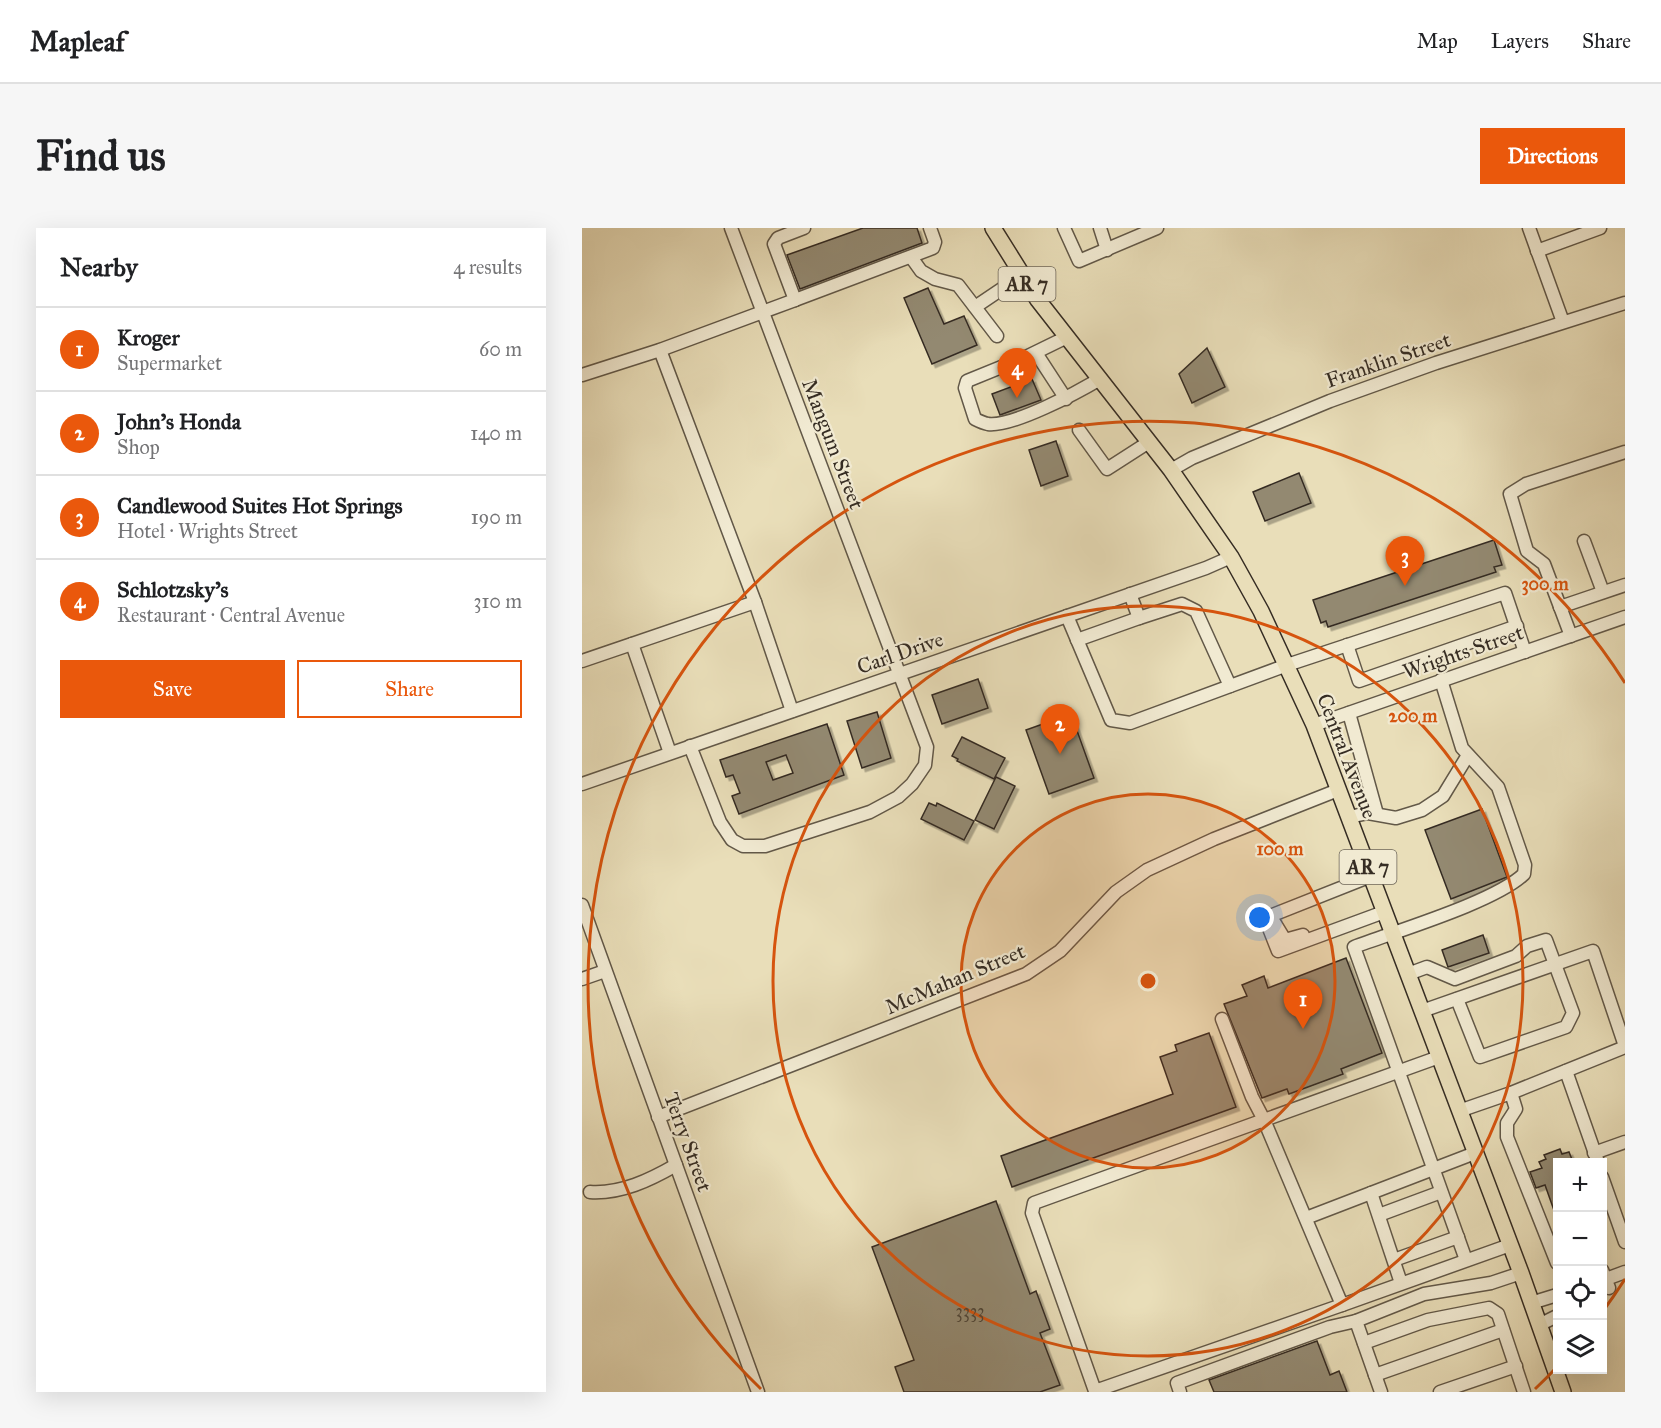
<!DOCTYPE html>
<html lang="en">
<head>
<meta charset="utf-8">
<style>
	body { margin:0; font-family:"IM FELL Great Primer",serif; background:#f6f6f6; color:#202124 }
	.controls { position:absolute; right:18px; bottom:18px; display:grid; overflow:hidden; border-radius:0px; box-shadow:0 6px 24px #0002 }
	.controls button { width:54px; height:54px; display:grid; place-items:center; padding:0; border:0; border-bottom:2px solid #e0e0e0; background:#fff; color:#202124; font:30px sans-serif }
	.you { position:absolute; left:678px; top:690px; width:21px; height:21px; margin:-15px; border:4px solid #fff; border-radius:50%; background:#1a73e8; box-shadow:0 0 0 9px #1a73e833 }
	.badge { display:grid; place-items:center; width:39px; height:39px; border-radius:50%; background:#ea580c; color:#fff; font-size:20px; font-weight:700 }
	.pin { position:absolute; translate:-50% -50px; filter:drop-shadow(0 2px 3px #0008) }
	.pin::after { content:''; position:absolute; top:32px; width:21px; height:18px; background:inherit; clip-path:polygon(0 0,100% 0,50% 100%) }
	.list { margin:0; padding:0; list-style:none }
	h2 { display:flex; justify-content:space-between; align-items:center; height:78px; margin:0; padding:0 24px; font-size:26px }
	h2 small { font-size:20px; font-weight:400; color:#757577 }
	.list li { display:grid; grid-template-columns:39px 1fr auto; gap:18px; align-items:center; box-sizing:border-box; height:84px; padding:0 24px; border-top:2px solid #e0e0e0 }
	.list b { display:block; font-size:22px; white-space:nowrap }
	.list p { margin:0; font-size:20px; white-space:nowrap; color:#757577 }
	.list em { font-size:20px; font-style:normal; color:#757577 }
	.actions { display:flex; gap:12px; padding:18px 24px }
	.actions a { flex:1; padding:14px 0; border:2px solid #ea580c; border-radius:0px; text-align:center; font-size:21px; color:#ea580c }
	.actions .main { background:#ea580c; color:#fff }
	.icon { flex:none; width:33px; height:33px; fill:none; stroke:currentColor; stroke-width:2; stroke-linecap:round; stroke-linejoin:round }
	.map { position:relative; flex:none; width:1043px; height:1164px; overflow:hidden; border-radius:0px }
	header { display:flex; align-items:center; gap:36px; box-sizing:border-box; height:84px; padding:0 30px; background:#fff; border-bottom:2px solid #e0e0e0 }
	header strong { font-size:28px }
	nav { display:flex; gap:33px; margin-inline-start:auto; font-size:21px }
	.intro { display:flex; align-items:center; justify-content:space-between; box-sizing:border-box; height:144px; padding:0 36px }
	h1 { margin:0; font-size:42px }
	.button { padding:15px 27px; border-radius:0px; background:#ea580c; color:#fff; font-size:21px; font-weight:700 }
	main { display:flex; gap:36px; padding:0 36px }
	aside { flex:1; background:#fff; border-radius:0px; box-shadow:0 6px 24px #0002 }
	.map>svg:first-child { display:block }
	.building { fill:#938971; stroke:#352c23; stroke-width:1.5; fill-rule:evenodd; filter:url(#shadow) }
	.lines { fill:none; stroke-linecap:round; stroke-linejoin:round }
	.minor-casing { stroke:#625848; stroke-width:15 }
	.major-casing { stroke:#352c23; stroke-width:18 }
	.minor { stroke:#f1ead2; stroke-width:12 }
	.major { stroke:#e9deb9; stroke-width:15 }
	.ring { fill:none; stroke:#d6540e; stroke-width:3 }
	.labels { text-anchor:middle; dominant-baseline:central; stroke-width:4.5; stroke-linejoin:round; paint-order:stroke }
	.number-label { font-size:18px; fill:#4c4336 }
	.shield { fill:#f1ead2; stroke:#6d6558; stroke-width:1.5 }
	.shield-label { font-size:20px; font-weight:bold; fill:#352c23 }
	.street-label { font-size:21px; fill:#352c23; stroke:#f1ead2 }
	.centre { fill:#d6540e; stroke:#f1ead2; stroke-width:3 }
	.ring-label { font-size:18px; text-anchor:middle; font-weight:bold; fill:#d6540e; stroke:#f1ead2; stroke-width:4.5; stroke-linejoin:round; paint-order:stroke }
</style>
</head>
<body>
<header>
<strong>Mapleaf</strong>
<nav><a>Map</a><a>Layers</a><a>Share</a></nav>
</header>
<div class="intro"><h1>Find us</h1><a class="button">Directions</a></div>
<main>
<aside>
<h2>Nearby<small>4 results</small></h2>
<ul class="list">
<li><span class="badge">1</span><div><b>Kroger</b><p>Supermarket</p></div><em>60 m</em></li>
<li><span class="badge">2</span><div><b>John's Honda</b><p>Shop</p></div><em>140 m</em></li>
<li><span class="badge">3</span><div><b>Candlewood Suites Hot Springs</b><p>Hotel · Wrights Street</p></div><em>190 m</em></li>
<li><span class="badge">4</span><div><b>Schlotzsky's</b><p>Restaurant · Central Avenue</p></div><em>310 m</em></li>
</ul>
<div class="actions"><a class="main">Save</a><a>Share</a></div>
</aside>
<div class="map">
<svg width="1043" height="1164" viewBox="0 0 1043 1164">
	<defs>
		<filter id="shadow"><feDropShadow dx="3.5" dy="3.5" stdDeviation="0" flood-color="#0004"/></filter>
	</defs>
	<rect width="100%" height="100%" fill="#e9deb9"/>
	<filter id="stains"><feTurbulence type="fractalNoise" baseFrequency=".00333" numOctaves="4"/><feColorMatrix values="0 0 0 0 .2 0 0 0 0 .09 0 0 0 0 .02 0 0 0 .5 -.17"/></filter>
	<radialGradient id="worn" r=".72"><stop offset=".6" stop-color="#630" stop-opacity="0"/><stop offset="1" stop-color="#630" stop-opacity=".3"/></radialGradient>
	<!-- building -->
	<g class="building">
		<polygon points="281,0 335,0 340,15 218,61 205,27"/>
		<polygon points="346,60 362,96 382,88 395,117 350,136 322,70"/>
		<polygon points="625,120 643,159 610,175 597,146"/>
		<polygon points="450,151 459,172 418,187 410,166"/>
		<polygon points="474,213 486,248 459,258 447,222"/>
		<polygon points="717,245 729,275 683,293 671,264"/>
		<polygon points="912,312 920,337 912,339 914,344 746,399 744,393 739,395 731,372"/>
		<polygon points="396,451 406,480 360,496 350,467"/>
		<polygon points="295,484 309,530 280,540 265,493"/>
		<polygon points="489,486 512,550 467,566 444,502"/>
		<path d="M245,496L262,547L157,586L150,568L158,565L151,547L144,549L138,532ZM204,527L211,545L191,552L184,534Z"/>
		<polygon points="380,509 423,530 412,551 375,533 376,531 370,528"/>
		<polygon points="414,549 433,558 412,601 393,592"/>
		<polygon points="347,575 354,578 355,575 392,593 382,612 339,591"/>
		<polygon points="900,581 925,649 869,671 843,602"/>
		<polygon points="901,707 907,725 866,739 860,722"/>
		<polygon points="764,730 800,825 759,841 761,846 707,866 705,861 680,870 642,776 665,768 660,757 682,748 686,760"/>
		<polygon points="627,805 654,879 430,959 419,928 591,866 578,829 595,823 593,817"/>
		<polygon points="978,921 980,926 987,924 991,934 975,934 974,988 963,957 954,960 948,944 960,940 957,934 964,931 962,927"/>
		<polygon points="414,973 448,1066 454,1063 468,1101 458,1105 478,1157 458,1164 322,1164 313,1139 332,1132 290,1019"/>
		<polygon points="735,1113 748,1147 757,1143 765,1164 632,1164 627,1152"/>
	</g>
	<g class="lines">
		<defs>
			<g id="minor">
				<polyline points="482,0 497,33 575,0"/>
				<polyline points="518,0 525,22"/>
				<polyline points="947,0 981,94"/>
				<polyline points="955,23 1018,0"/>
				<polyline points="329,29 339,43 353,51 376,57 415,108"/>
				<polyline points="213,72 351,20 353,14 348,0"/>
				<polyline points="393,79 439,48"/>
				<path d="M485,109L444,129L385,153L383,160L393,191C397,193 401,195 406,196C431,199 496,164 518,151"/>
				<polyline points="78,122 173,374 210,483"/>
				<polyline points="454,125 484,171"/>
				<polyline points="0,147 78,122 213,72 192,16 196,10 222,0"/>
				<polyline points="497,202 525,241 567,214"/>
				<polyline points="589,242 610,230 748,173 854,135 1043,75"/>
				<polyline points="1002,313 1021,364"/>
				<polyline points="548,366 557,390 600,376 614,383 648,458"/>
				<polyline points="978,379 1043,357"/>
				<polyline points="485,388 529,492 548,495 705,437 923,365 943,424"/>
				<polyline points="989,408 962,336 945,323 928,266 944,256 1043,224"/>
				<polyline points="495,412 557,390"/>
				<polyline points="50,416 88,525"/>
				<polyline points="765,417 777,453 935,398"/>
				<polyline points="0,433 173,374"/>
				<path d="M859,452L880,520L916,559L943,637L942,646C913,674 814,703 772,719L884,1032"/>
				<polyline points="767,485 795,586"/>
				<polyline points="732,497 1043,389"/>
				<polyline points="108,518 138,594 150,612 161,618 183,618 288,584 316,569 330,556 343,537 345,519 149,0"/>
				<polyline points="0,556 624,340 649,329"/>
				<polyline points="767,589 786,585 814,590 840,582 861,568 886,527"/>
				<polyline points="789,648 683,690 696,723 802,684"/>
				<polyline points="0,677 176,1164"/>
				<polyline points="692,694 703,712 721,707"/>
				<polyline points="826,746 845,739 873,751 934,728 945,718 964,712 991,785 984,799 898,829 875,771"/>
				<polyline points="0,751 23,743"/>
				<polyline points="840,783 1011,723 1043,818"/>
				<polyline points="640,791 670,869 682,892 452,975 450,985 513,1163 760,1077"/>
				<polyline points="857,829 682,892 760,1077 928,1017"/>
				<polyline points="984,843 1016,934"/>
				<polyline points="929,865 934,881 925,895 925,909 975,1035"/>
				<polyline points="877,883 929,865 1043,819"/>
				<polyline points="76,889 444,746 478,723 534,664 565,642 632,611 756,562"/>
				<polyline points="1012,925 1043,914"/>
				<polyline points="1020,949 1043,1014"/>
				<path d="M8,964C39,966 68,952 94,937"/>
				<polyline points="789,965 819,1055"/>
				<polyline points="797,987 859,964"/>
				<polyline points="724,990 893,925"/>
				<polyline points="812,1032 876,1009"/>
				<polyline points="1020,1042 1027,1060"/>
				<polyline points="1024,1051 1043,1044"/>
				<polyline points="949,1075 975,1067"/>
				<polyline points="957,1097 975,1088"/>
				<polyline points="782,1115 846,1092 907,1080 916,1086 942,1164"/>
				<polyline points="793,1147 921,1102"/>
				<polyline points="598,1164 595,1155 748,1099 774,1093"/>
				<polyline points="799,1164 774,1093 842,1066 909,1055 939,1045"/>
				<polyline points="858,1164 934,1138"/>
			</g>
			<polyline id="major" points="411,0 456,72 589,242 649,329 679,383 732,497 939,1045 981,1164"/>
		</defs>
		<!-- minor casing -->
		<use href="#minor" class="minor-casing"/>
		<!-- major casing -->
		<use href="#major" class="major-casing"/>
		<!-- minor -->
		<use href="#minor" class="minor"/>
		<!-- major -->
		<use href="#major" class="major"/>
	</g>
	<!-- distance rings -->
	<circle cx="566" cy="753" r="187" fill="#d6540e" fill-opacity=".12"/>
	<g class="ring">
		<circle cx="566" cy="753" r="187"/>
		<circle cx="566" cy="753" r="375"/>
		<path d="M1043 1051A562 562 0 0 1 1021 1083M974 1140A562 562 0 0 1 953 1161M179 1161A562 562 0 1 1 1043 455"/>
	</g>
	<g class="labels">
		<!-- number labels -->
		<g class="number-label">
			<text x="388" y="1083">3333</text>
		</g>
		<!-- shield labels -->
		<g class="shield">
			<rect x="416.5" y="39" width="57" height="34" rx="4.5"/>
			<rect x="757.5" y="622" width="57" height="34" rx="4.5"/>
		</g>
		<g class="shield-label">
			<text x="445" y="56">AR 7</text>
			<text x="786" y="639">AR 7</text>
		</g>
		<!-- street labels -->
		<g class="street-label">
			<text transform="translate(806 132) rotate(-19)">Franklin Street</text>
			<text transform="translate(251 216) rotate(69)">Mangum Street</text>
			<text transform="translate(881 424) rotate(-19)">Wrights Street</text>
			<text transform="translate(318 425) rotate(-19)">Carl Drive</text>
			<text transform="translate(765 528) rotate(69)">Central Avenue</text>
			<text transform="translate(373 751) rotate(-23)">McMahan Street</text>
			<text transform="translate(106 914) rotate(70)">Terry Street</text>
		</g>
	</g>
	<circle cx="566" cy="753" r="9" class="centre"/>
	<g class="ring-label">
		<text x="963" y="362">300 m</text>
		<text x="831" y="494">200 m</text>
		<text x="698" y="627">100 m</text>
	</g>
	<rect width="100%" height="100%" filter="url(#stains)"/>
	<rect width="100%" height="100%" fill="url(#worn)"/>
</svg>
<div class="controls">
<button>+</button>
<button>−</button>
<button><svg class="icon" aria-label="locate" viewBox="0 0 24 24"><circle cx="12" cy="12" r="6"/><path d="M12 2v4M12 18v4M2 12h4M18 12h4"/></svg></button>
<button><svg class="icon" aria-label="layers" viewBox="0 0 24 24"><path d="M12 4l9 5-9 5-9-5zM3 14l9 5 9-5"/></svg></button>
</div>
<div class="you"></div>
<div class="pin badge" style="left:721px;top:801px">1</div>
<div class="pin badge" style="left:478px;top:526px">2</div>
<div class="pin badge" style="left:823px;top:358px">3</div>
<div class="pin badge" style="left:435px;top:170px">4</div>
</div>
</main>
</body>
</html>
